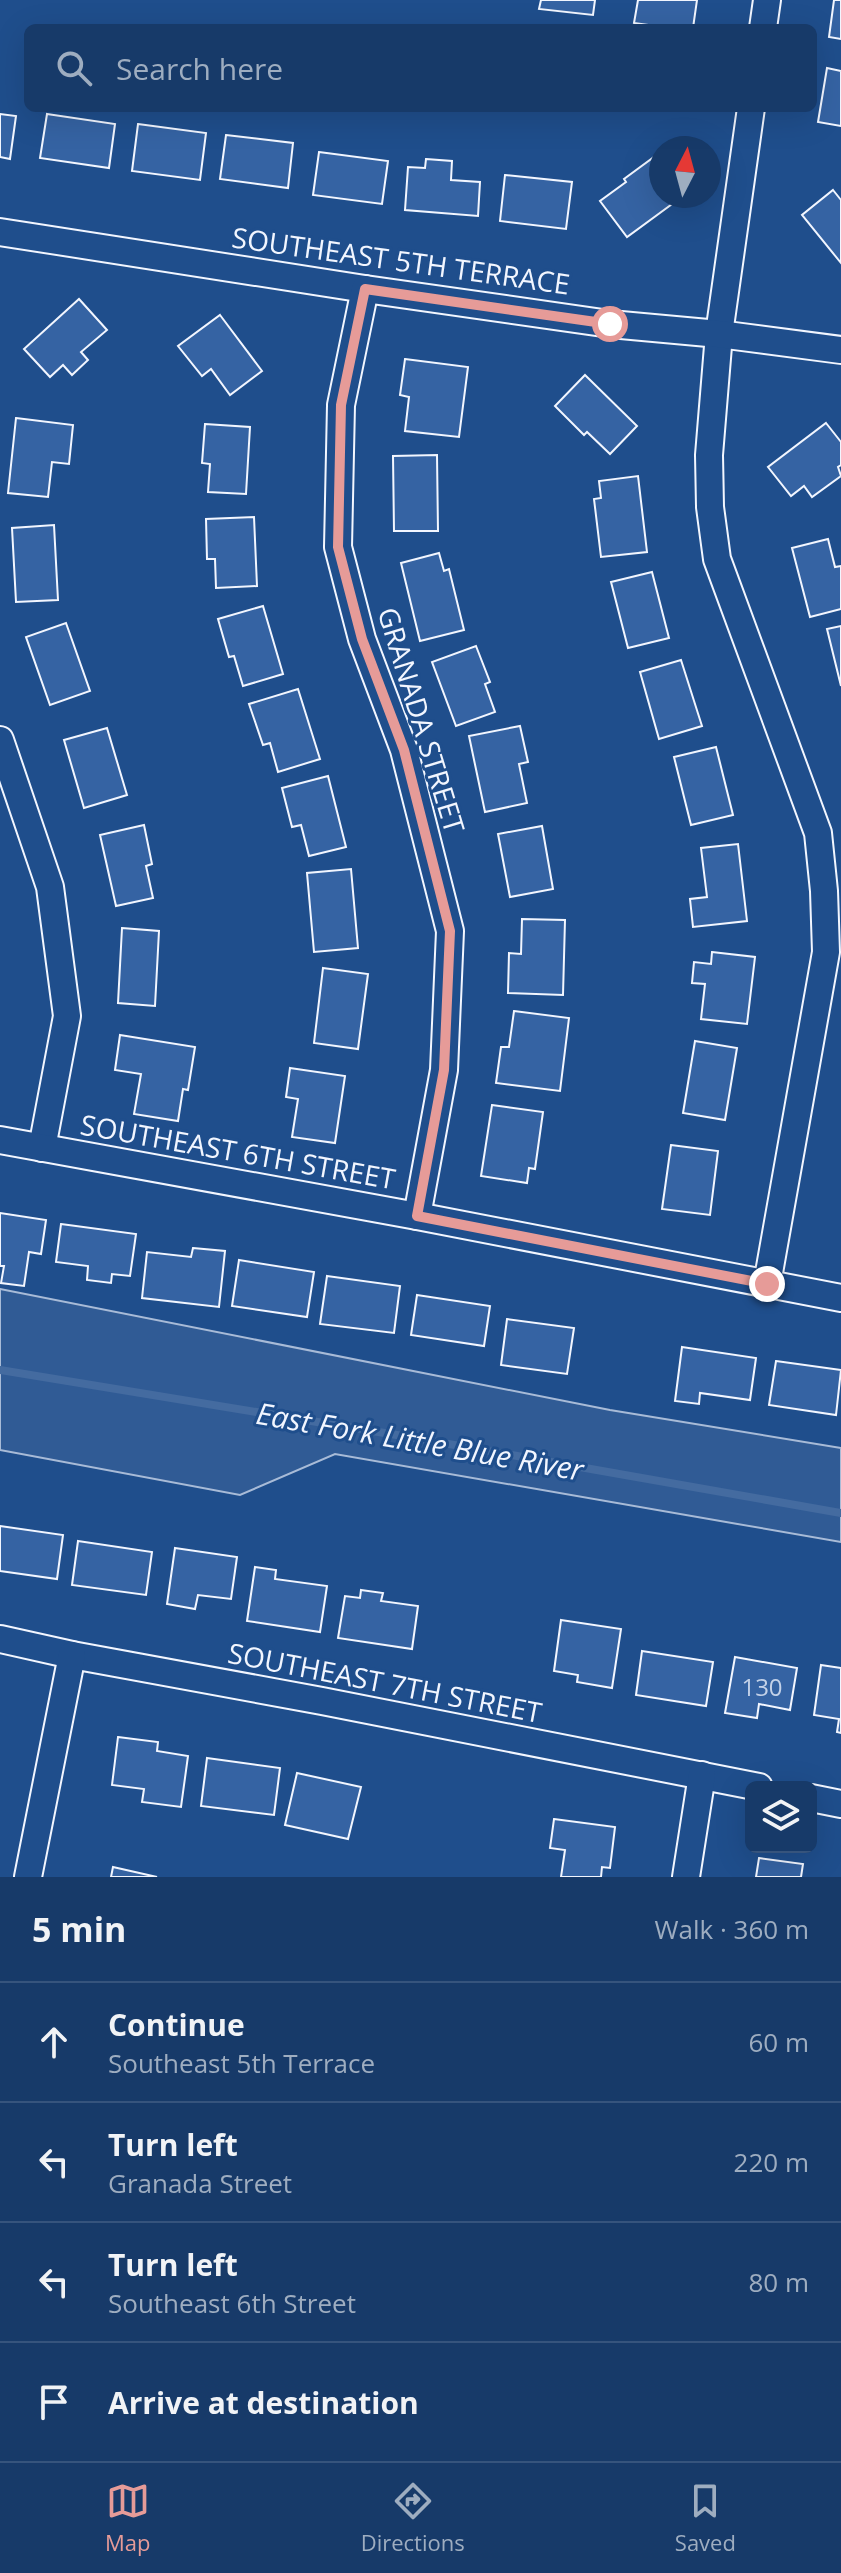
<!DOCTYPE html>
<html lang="en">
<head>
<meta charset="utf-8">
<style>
	body { margin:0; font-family:"Open Sans",sans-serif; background:#244571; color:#f1f3f6 }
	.controls { position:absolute; right:24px; bottom:24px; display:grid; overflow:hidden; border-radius:12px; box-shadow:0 8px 32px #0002 }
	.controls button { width:72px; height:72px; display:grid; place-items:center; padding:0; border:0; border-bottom:2px solid #36547d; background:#173a69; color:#f1f3f6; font:40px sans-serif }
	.compass { position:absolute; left:649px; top:136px; width:72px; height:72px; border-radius:50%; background:#173a69; box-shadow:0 8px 32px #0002; rotate:6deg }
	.stop { position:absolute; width:24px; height:24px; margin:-18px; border:6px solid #e69b98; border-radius:50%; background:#fff }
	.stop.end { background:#e69b98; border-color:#fff; box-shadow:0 2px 8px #0008 }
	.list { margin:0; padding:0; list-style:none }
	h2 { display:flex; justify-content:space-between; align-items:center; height:104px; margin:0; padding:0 32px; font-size:34px }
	h2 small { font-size:26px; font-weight:400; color:#9eadc0 }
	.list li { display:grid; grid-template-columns:52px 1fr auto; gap:24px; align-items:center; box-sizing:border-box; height:120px; padding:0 32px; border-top:2px solid #36547d }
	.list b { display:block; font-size:30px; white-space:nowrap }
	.list p { margin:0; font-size:26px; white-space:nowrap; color:#9eadc0 }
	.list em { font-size:26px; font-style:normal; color:#9eadc0 }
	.icon { flex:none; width:44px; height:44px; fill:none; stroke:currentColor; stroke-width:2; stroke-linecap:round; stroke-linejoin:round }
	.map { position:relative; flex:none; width:841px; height:1877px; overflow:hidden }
	.search { position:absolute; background:#173a69; box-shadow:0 8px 32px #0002; left:24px; right:24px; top:24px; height:88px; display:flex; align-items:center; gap:20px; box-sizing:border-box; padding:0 28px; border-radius:12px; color:#9eadc0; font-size:30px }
	.sheet { height:584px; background:#173a69 }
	nav { display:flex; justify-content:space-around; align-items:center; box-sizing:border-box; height:112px; border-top:2px solid #36547d; background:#173a69; font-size:22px; color:#9eadc0 }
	nav a { display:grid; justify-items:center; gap:4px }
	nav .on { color:#e69b98 }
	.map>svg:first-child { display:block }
	.built { fill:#305b95; stroke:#a8bbd7; stroke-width:2 }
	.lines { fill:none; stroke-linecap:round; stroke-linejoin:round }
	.stream { stroke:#446ba0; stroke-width:8 }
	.building { fill:#3563a3; stroke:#f2f6ff; stroke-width:2 }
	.street-casing { stroke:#f2f6ff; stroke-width:30 }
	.street { stroke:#1f4e8c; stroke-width:26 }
	.route { stroke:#e69b98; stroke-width:10 }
	.labels { text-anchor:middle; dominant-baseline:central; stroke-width:6; stroke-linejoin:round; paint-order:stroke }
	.number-label { font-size:24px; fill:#c3d1e8 }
	.street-label { font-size:28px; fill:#f2f6ff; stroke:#1f4e8c }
	.water-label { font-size:30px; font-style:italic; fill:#f2f6ff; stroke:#1f4e8c }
</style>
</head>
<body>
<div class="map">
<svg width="841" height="1877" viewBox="0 0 841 1877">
	<rect width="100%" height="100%" fill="#1f4e8c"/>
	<!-- built -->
	<polygon class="built" points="0,1289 610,1410 841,1448 841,1542 335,1454 240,1495 0,1450"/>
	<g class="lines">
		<!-- stream -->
		<polyline class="stream" points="0,1370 409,1437 841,1513"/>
	</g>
	<!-- building -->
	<g class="building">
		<polygon points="541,0 595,0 593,15 539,9"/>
		<polygon points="638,0 697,0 693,28 670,28 634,23"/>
		<polygon points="834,0 841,0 841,39 829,37"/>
		<polygon points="827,68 841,71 841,126 818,122"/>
		<polygon points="0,114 16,116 10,159 0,157"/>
		<polygon points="47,114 115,124 109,168 40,158"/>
		<polygon points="138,124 206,133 200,180 132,171"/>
		<polygon points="226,135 293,143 288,188 220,179"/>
		<polygon points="319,152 388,161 382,204 313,195"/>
		<polygon points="654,157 661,167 661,196 683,196 627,237 600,201 626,182 624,179"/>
		<polygon points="426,159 452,161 451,180 480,182 478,216 405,210 408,167 425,168"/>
		<polygon points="505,175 572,182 566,229 500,221"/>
		<polygon points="833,190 841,200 841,263 802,215"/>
		<polygon points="79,299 107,330 81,352 88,360 72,375 63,365 50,377 24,349"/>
		<polygon points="220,315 262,371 230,395 211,369 202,376 178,346"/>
		<polygon points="405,359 468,367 459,437 405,431 409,397 400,395"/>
		<polygon points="585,375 637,426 610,454 587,432 584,435 555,406"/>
		<polygon points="16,418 73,425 69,464 52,462 48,497 8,493"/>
		<polygon points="826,423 841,442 841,465 838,467 841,476 812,497 804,486 791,496 768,467"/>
		<polygon points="205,424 250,427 246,494 208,492 210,464 202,463"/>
		<polygon points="437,455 438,531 394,531 393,456"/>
		<polygon points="638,476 647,552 601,557 594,499 601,498 599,481"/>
		<polygon points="254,517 257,586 216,588 215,559 207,559 206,519"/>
		<polygon points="54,525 58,600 16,602 12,528"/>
		<polygon points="828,539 835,567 841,566 841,609 810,617 792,548"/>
		<polygon points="439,553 444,571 449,569 464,630 420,641 401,563"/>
		<polygon points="652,572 669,638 628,648 611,582"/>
		<polygon points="263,606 283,674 243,686 234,656 229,657 218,619"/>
		<polygon points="66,623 90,691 50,705 26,637"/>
		<polygon points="841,626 841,686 827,629"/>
		<polygon points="476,646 490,682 485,684 495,712 456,726 432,662"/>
		<polygon points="681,660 702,726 659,739 640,672"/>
		<polygon points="298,689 320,759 278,772 270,743 263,745 249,704"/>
		<polygon points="520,726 528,762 519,764 527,803 485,812 469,736"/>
		<polygon points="107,728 127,795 84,808 64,740"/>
		<polygon points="716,747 733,815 691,825 674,757"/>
		<polygon points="328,776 346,847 309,856 301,825 292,827 282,788"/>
		<polygon points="144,825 152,864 146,866 153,898 116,906 100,835"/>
		<polygon points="542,826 553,889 510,897 498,834"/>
		<polygon points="738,844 747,921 693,927 690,899 707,897 701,848"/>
		<polygon points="351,869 358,948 314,952 307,873"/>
		<polygon points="522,919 565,920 563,995 508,993 509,953 521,954"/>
		<polygon points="122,928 159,931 155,1006 118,1003"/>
		<polygon points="712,952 755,957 747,1024 701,1019 705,984 692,983 694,962 711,964"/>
		<polygon points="323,968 368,974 358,1049 314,1043"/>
		<polygon points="514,1011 569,1018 560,1091 496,1083 501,1047 509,1047"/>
		<polygon points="120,1035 195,1047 188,1090 183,1089 178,1121 134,1114 141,1074 115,1070"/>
		<polygon points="695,1041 737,1048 725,1120 683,1113"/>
		<polygon points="290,1068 345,1076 335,1143 292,1137 298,1099 286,1097"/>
		<polygon points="492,1105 543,1112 535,1169 529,1168 527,1183 481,1176"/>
		<polygon points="671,1145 718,1151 710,1215 662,1209"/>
		<polygon points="0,1213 46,1220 41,1254 29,1252 24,1286 1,1283 4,1266 0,1266"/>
		<polygon points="61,1224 136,1234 130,1276 112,1274 111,1283 87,1280 88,1266 56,1262"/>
		<polygon points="193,1248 225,1251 219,1307 142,1298 147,1252 191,1257"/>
		<polygon points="239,1260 314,1272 307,1317 232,1306"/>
		<polygon points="327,1276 400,1286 394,1333 320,1324"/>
		<polygon points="417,1295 490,1306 484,1346 411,1335"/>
		<polygon points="507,1319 574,1328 567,1374 501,1365"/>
		<polygon points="682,1347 756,1358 750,1400 700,1393 699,1404 675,1401"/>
		<polygon points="776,1361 841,1370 836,1415 769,1405"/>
		<polygon points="0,1526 63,1535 57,1579 0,1571"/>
		<polygon points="78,1541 152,1552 146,1595 72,1585"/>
		<polygon points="175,1548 237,1557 231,1599 198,1595 195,1609 167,1604"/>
		<polygon points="255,1567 276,1570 275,1579 327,1586 320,1632 247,1621"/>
		<polygon points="361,1590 383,1593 381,1601 418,1606 412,1649 338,1638 345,1596 360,1598"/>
		<polygon points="561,1620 621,1629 612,1688 577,1682 578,1675 554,1671"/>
		<polygon points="642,1651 713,1662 706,1706 636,1695"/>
		<polygon points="735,1657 797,1668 790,1710 759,1704 757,1718 725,1713"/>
		<polygon points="821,1665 841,1668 841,1733 837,1732 839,1719 814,1715"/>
		<polygon points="118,1737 158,1742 157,1751 188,1756 181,1807 142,1802 144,1789 112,1785"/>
		<polygon points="207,1758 280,1768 274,1815 201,1806"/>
		<polygon points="297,1773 361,1787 348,1839 285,1825"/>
		<polygon points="554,1819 615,1827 610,1868 602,1867 601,1877 561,1877 565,1850 550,1848"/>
		<polygon points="759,1858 803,1864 801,1877 756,1877"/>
		<polygon points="113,1867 157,1877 111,1877"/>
	</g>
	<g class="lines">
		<defs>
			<g id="street">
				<polyline points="763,28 767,0"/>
				<polyline points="751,108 719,334 709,455 710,507 717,559 818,833 824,891 826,952 767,1284"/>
				<polyline points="0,232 365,289 610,324 719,334 841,350"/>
				<polyline points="365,289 341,405 338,547 362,639 404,750 450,931 444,1070 417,1216"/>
				<polyline points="0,740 50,887 67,1016 42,1148"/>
				<polyline points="0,1140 417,1216 841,1298"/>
				<polyline points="0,1639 72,1655 322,1701 759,1787"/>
				<polyline points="811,1798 841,1804"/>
				<polyline points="28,1877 72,1655"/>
				<polyline points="686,1877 702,1775"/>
			</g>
		</defs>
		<!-- street casing -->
		<use href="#street" class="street-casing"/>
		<!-- street -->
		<use href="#street" class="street"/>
	</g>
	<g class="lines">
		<!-- route -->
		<polyline class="route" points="610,324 365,289 341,405 338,547 362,639 404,750 450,931 444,1070 417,1216 767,1284"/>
	</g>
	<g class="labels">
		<!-- number labels -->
		<g class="number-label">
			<text x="762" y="1686">130</text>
		</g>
		<!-- street labels -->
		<g class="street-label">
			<text transform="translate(401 260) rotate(8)">SOUTHEAST 5TH TERRACE</text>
			<text transform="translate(422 720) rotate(73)">GRANADA STREET</text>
			<text transform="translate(238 1151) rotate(10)">SOUTHEAST 6TH STREET</text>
			<text transform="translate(385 1682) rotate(11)">SOUTHEAST 7TH STREET</text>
		</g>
		<!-- water labels -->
		<g class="water-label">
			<text transform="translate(420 1441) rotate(10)">East Fork Little Blue River</text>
		</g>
	</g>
</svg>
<div class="controls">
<button><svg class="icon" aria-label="layers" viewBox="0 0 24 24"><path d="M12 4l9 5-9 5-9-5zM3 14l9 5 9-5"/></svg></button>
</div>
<svg class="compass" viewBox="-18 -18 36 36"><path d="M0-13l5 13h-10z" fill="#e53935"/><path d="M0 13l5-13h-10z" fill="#9eadc0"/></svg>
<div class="stop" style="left:610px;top:324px"></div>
<div class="stop end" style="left:767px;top:1284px"></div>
<div class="search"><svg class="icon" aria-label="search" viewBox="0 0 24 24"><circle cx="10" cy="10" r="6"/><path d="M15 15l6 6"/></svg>Search here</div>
</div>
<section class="sheet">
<h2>5 min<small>Walk · 360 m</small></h2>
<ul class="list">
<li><svg class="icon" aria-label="ahead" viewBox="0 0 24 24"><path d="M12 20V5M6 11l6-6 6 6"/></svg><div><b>Continue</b><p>Southeast 5th Terrace</p></div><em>60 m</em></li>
<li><svg class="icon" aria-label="left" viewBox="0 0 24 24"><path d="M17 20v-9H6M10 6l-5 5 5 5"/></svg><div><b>Turn left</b><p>Granada Street</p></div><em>220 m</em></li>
<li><svg class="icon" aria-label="left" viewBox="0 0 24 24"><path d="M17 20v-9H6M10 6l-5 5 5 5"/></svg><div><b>Turn left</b><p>Southeast 6th Street</p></div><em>80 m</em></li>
<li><svg class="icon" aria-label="arrive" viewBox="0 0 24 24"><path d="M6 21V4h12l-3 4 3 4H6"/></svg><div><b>Arrive at destination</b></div></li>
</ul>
</section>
<nav>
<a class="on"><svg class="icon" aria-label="map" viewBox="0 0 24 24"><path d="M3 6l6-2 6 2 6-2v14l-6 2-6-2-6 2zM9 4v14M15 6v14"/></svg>Map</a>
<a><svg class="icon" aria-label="directions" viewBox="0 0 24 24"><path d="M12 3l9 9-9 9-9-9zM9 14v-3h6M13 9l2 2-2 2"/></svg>Directions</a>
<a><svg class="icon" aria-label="saved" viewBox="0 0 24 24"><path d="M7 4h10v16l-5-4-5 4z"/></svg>Saved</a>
</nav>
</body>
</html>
